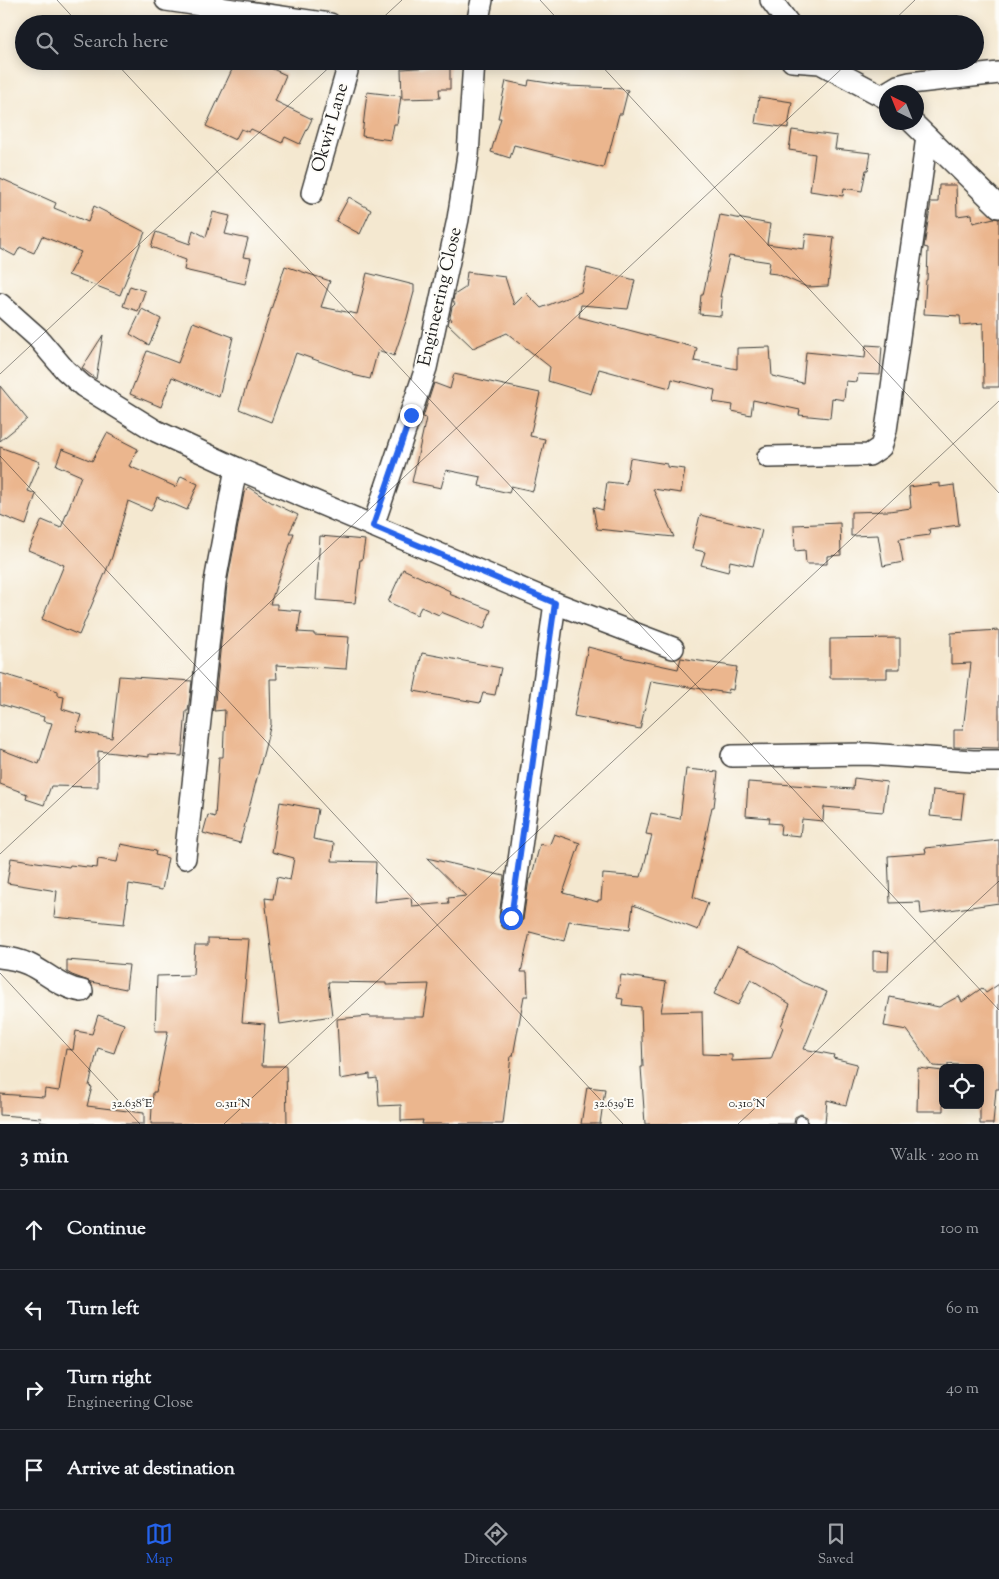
<!DOCTYPE html>
<html lang="en">
<head>
<meta charset="utf-8">
<style>
	body { margin:0; font-family:"Sorts Mill Goudy",serif; background:#242831; color:#f1f3f6 }
	.controls { position:absolute; right:15px; bottom:15px; display:grid; overflow:hidden; border-radius:8px; box-shadow:0 2px 12px #0003 }
	.controls button { width:45px; height:45px; display:grid; place-items:center; padding:0; border:0; border-bottom:1px solid #363941; background:#171b24; color:#f1f3f6; font:25px sans-serif }
	.compass { position:absolute; left:879px; top:85px; width:45px; height:45px; border-radius:50%; background:#171b24; box-shadow:0 2px 12px #0003; rotate:317deg }
	.stop { position:absolute; width:15px; height:15px; margin:-11px; border:4px solid #2563eb; border-radius:50%; background:#fff }
	.stop.end { background:#2563eb; border-color:#fff; box-shadow:0 1px 5px #0008 }
	.list { margin:0; padding:0; list-style:none }
	h2 { display:flex; justify-content:space-between; align-items:center; height:65px; margin:0; padding:0 20px; font-size:21px }
	h2 small { font-size:16px; font-weight:400; color:#9ea1a6 }
	.list li { display:grid; grid-template-columns:32px 1fr auto; gap:15px; align-items:center; box-sizing:border-box; height:80px; padding:0 20px; border-top:1px solid #363941 }
	.list b { display:block; font-size:19px; white-space:nowrap }
	.list p { margin:0; font-size:16px; white-space:nowrap; color:#9ea1a6 }
	.list em { font-size:16px; font-style:normal; color:#9ea1a6 }
	.icon { flex:none; width:28px; height:28px; fill:none; stroke:currentColor; stroke-width:2; stroke-linecap:round; stroke-linejoin:round }
	.map { position:relative; flex:none; width:999px; height:1124px; overflow:hidden }
	.search { position:absolute; background:#171b24; box-shadow:0 2px 12px #0003; left:15px; right:15px; top:15px; height:55px; display:flex; align-items:center; gap:12px; box-sizing:border-box; padding:0 18px; border-radius:28px; color:#9ea1a6; font-size:19px }
	.sheet { height:385px; background:#171b24 }
	nav { display:flex; justify-content:space-around; align-items:center; box-sizing:border-box; height:70px; border-top:1px solid #363941; background:#171b24; font-size:14px; color:#9ea1a6 }
	nav a { display:grid; justify-items:center; gap:2px }
	nav .on { color:#2563eb }
	.map>svg:first-child { display:block }
	.building { fill:#ebb68e }
	.lines { fill:none; stroke-linecap:round; stroke-linejoin:round }
	.service-casing { stroke:#3c3b37; stroke-width:12 }
	.minor-casing { stroke:#3c3b37; stroke-width:24 }
	.service { stroke:#fff; stroke-width:10 }
	.minor { stroke:#fff; stroke-width:21 }
	.route { stroke:#2563eb; stroke-width:6 }
	.ticks { fill:none; stroke:#1c1c1c; stroke-width:1; stroke-opacity:0.45 }
	.labels { text-anchor:middle; dominant-baseline:central; stroke-width:4; stroke-linejoin:round; paint-order:stroke }
	.street-label { font-size:18px; fill:#1c1c1c; stroke:#fdfcf7 }
	.ticks-label { font-size:12px; text-anchor:middle; fill:#1c1c1c; stroke:#fdfcf7; stroke-width:4; stroke-linejoin:round; paint-order:stroke }
</style>
</head>
<body>
<div class="map">
<svg width="999" height="1124" viewBox="0 0 999 1124">
	<rect width="100%" height="100%" fill="#fdfcf7"/>
	<filter id="ink" filterUnits="userSpaceOnUse"><feTurbulence type="fractalNoise" baseFrequency=".02" numOctaves="2"/><feDisplacementMap in="SourceGraphic" scale="10" xChannelSelector="R" yChannelSelector="G"/><feConvolveMatrix kernelMatrix="1 2 1 2 8 2 1 2 1" color-interpolation-filters="sRGB"/></filter>
	<filter id="wash" filterUnits="userSpaceOnUse"><feTurbulence type="fractalNoise" baseFrequency=".0096" numOctaves="4" result="noise"/><feDisplacementMap in="SourceGraphic" scale="20" xChannelSelector="R" yChannelSelector="G"/><feGaussianBlur stdDeviation="1.12" result="paint"/><feColorMatrix in="noise" values="0 0 0 0 0 0 0 0 0 0 0 0 0 0 0 0 0 1.4 0 .05"/><feComposite in="paint" operator="in"/></filter>
	<g filter="url(#wash)">
		<rect width="100%" height="100%" fill="#f4e8d0"/>
		<g id="blocks">
			<!-- building -->
			<g class="building">
				<polygon points="236,61 255,61 286,75 275,101 312,119 300,144 285,137 282,143 251,129 249,132 241,129 235,140 206,126"/>
				<polygon points="450,66 450,89 439,89 440,98 402,99 401,69"/>
				<polygon points="529,80 568,86 616,88 628,90 622,114 619,114 609,153 607,152 603,168 514,145 510,158 491,152 501,118 498,118 506,81 528,86"/>
				<polygon points="367,92 401,96 397,124 394,124 391,140 362,136"/>
				<polygon points="759,97 792,102 788,128 755,123"/>
				<polygon points="792,130 837,136 835,149 871,153 868,170 866,170 862,191 844,188 843,196 810,191 815,154 789,150"/>
				<polygon points="0,178 56,203 54,208 88,222 94,206 145,232 120,295 68,275 81,252 42,236 34,253 20,247 15,256 0,248"/>
				<polygon points="939,185 956,185 957,216 972,214 973,223 994,218 999,219 999,387 984,387 983,323 961,325 960,316 924,314 926,280 927,280 928,248 924,247 931,202 938,202"/>
				<polygon points="349,197 371,210 360,234 336,221"/>
				<polygon points="213,212 230,216 225,234 248,239 243,257 251,258 245,284 184,270 186,260 151,247 156,232 190,244 193,230 206,237"/>
				<polygon points="720,215 770,224 767,244 804,249 806,234 834,237 828,286 807,287 777,274 768,273 770,262 729,256 720,297 722,297 721,316 699,314 701,295 703,295"/>
				<polygon points="285,266 330,281 321,307 357,314 367,273 414,285 414,292 407,318 394,356 378,350 370,379 353,375 353,373 296,353 271,422 239,409"/>
				<polygon points="587,268 635,280 628,309 581,305 579,317 697,348 694,361 737,369 737,348 770,347 772,376 803,383 806,352 865,358 866,345 882,346 880,375 858,374 857,382 846,381 844,400 832,398 830,418 799,415 800,410 753,400 751,415 732,411 733,405 713,402 715,390 672,379 670,388 599,369 591,394 548,381 550,367 507,333 473,348 448,324 452,320 450,317 452,307 455,304 453,301 454,295 465,288 467,272 505,277 514,305 526,293 541,308 581,292"/>
				<polygon points="130,286 145,291 138,311 123,306"/>
				<polygon points="142,309 161,319 149,345 130,334"/>
				<polygon points="193,322 233,337 219,397 172,377 161,407 130,394 147,351 178,363"/>
				<polygon points="103,335 96,379 82,368"/>
				<polygon points="454,374 540,393 530,436 545,439 533,491 511,486 509,493 479,486 481,477 446,470 441,488 412,482 426,418 423,417 434,383 450,389"/>
				<polygon points="0,386 27,419 0,441"/>
				<polygon points="107,433 138,449 129,466 176,487 181,476 198,484 187,510 157,497 151,511 128,501 112,557 79,635 42,619 64,565 28,550 42,520 61,528 81,476 56,465 62,449 92,461"/>
				<polygon points="0,447 40,462 28,491 36,494 26,525 0,515"/>
				<polygon points="630,458 667,464 667,467 685,469 681,493 653,489 674,537 597,529 593,507 603,510 607,482 626,484"/>
				<polygon points="940,483 940,487 954,485 959,525 929,529 930,535 899,539 903,562 883,566 878,535 851,536 851,512 889,511 911,508 909,487"/>
				<polygon points="248,487 271,502 298,515 289,533 294,533 270,604 277,604 277,609 301,611 298,632 314,633 314,635 349,637 346,669 276,665 277,679 270,679 271,724 240,843 203,833 208,815 215,817 219,757 223,757 225,710 214,711 227,584 244,493"/>
				<polygon points="700,515 762,530 753,566 730,561 728,572 701,565 705,552 692,549"/>
				<polygon points="840,523 841,555 827,556 827,564 806,564 805,550 795,551 794,525"/>
				<polygon points="320,536 365,540 362,560 360,560 355,603 316,600"/>
				<polygon points="403,569 450,591 449,594 491,610 484,629 441,612 439,615 421,607 417,615 388,602"/>
				<polygon points="999,630 999,748 954,747 954,730 963,730 971,663 951,664 951,633"/>
				<polygon points="900,638 900,669 887,669 887,678 830,678 830,639"/>
				<polygon points="588,647 623,656 622,657 678,669 681,658 737,667 733,690 729,689 728,693 651,681 640,729 574,716"/>
				<polygon points="422,653 501,668 495,695 483,693 480,703 414,691"/>
				<polygon points="0,673 58,691 58,696 64,697 62,709 81,715 76,731 112,738 119,676 192,681 188,711 186,711 182,756 149,754 149,757 98,751 98,787 51,786 44,805 26,799 27,794 0,784 0,749 39,764 52,723 43,721 44,717 0,704"/>
				<polygon points="686,769 718,772 714,807 712,807 693,897 708,903 698,930 633,905 630,929 569,921 564,941 530,932 521,972 527,972 528,996 524,996 513,1056 511,1056 503,1124 422,1124 423,1120 401,1121 401,1105 379,1106 377,1078 370,1079 370,1074 340,1079 337,1019 369,1016 370,1017 424,1017 429,984 386,985 386,983 328,982 332,1016 280,1024 265,898 273,899 277,877 290,880 294,858 272,852 280,802 318,809 313,839 334,843 332,861 376,862 374,902 411,898 412,906 449,903 448,898 466,896 427,858 504,876 499,917 500,923 503,928 510,930 516,929 521,925 523,920 529,879 531,879 540,844 549,846 554,834 580,843 563,893 598,902 598,900 601,900 603,874 641,877 652,835 646,834 651,813 680,819"/>
				<polygon points="854,778 887,782 883,812 824,807 823,821 802,819 800,836 780,834 781,824 769,823 770,818 746,816 748,782 853,789"/>
				<polygon points="933,790 964,793 961,819 930,816"/>
				<polygon points="999,840 999,903 921,914 920,902 890,903 888,856 926,853 925,848"/>
				<polygon points="121,844 156,851 155,855 168,858 162,890 129,884 124,924 54,917 57,891 7,883 11,858 69,867 70,865 97,868 98,859 117,862"/>
				<polygon points="208,938 249,939 242,1022 265,1024 262,1066 286,1066 287,1124 151,1124 153,1092 156,1092 168,1031 155,1031 157,976 193,975 195,945 208,945"/>
				<polygon points="737,947 772,963 802,982 827,992 804,1049 834,1055 833,1058 857,1064 846,1105 827,1100 825,1124 808,1124 807,1117 801,1114 795,1117 794,1124 645,1124 641,1067 643,1067 641,1007 622,1005 623,999 617,998 621,975 666,982 661,1012 702,1011 703,1054 732,1055 732,1061 771,1059 783,1027 781,1026 790,1004 751,979 738,1005 714,994"/>
				<polygon points="873,951 889,952 888,971 873,971"/>
				<polygon points="67,960 129,965 126,989 91,982 72,975 67,972"/>
				<polygon points="999,984 999,1089 996,1089 993,1124 980,1124 980,1067 948,1064 948,1067 933,1066 907,1030 884,1026 890,997 939,1007 959,996 962,1002 982,988 986,993"/>
				<polygon points="98,1015 124,1024 114,1053 98,1048 89,1086 92,1087 87,1106 144,1113 144,1124 52,1124 40,1122 41,1118 0,1115 0,1094 44,1097 45,1089 59,1091 66,1049 73,1050 76,1031 92,1034"/>
				<polygon points="918,1068 943,1071 943,1111 917,1111"/>
				<polygon points="587,1087 605,1089 600,1124 581,1124"/>
			</g>
		</g>
	</g>
	<g filter="url(#ink)">
		<use href="#blocks" fill-opacity="0" stroke="#3c3b37" stroke-width="1"/>
		<g class="lines">
			<defs>
				<polyline id="service" points="801,1124 801,1121"/>
				<g id="minor">
					<polyline points="166,0 330,24"/>
					<polyline points="771,0 789,24"/>
					<polyline points="477,24 482,0"/>
					<polyline points="792,61 820,63 886,98"/>
					<polyline points="888,92 898,86 910,83 999,73"/>
					<polyline points="912,122 999,207"/>
					<polyline points="312,193 347,71 347,61"/>
					<polyline points="0,304 37,337 65,370 83,386 156,431 236,468 555,603 673,648"/>
					<polyline points="768,457 869,455 881,447 886,430 927,137"/>
					<polyline points="373,526 426,368 458,219 468,155 474,61"/>
					<polyline points="732,756 867,754 973,761 999,761"/>
					<polyline points="185,858 215,582 236,468"/>
					<polyline points="511,918 555,603"/>
					<path d="M0,957C9,958 19,960 28,964C46,972 61,988 82,991"/>
				</g>
			</defs>
			<!-- service casing -->
			<use href="#service" class="service-casing"/>
			<!-- minor casing -->
			<use href="#minor" class="minor-casing"/>
			<!-- service -->
			<use href="#service" class="service"/>
			<!-- minor -->
			<use href="#minor" class="minor"/>
		</g>
	</g>
	<g class="lines" filter="url(#ink)">
		<!-- route -->
		<polyline class="route" points="411,415 373,526 555,603 511,918"/>
	</g>
	<!-- ticks -->
	<path class="ticks" d="M57,0L79,24M540,0L562,24M376,24L402,0M890,24L915,0M114,61L999,1010M597,61L999,493M0,374L336,61M0,456L623,1124M0,854L850,61M0,973L140,1124M224,1124L999,401M738,1124L999,881"/>
	<g class="labels">
		<!-- street labels -->
		<g class="street-label">
			<text transform="translate(331 128) rotate(-74)">Okwir Lane</text>
			<text transform="translate(441 297) rotate(-77)">Engineering Close</text>
		</g>
	</g>
	<g class="ticks-label">
		<text x="132" y="1107">32.638°E</text>
		<text x="614" y="1107">32.639°E</text>
		<text x="233" y="1107">0.311°N</text>
		<text x="747" y="1107">0.310°N</text>
	</g>
</svg>
<div class="controls">
<button><svg class="icon" aria-label="locate" viewBox="0 0 24 24"><circle cx="12" cy="12" r="6"/><path d="M12 2v4M12 18v4M2 12h4M18 12h4"/></svg></button>
</div>
<svg class="compass" viewBox="-18 -18 36 36"><path d="M0-13l5 13h-10z" fill="#e53935"/><path d="M0 13l5-13h-10z" fill="#9ea1a6"/></svg>
<div class="stop" style="left:511px;top:918px"></div>
<div class="stop end" style="left:411px;top:415px"></div>
<div class="search"><svg class="icon" aria-label="search" viewBox="0 0 24 24"><circle cx="10" cy="10" r="6"/><path d="M15 15l6 6"/></svg>Search here</div>
</div>
<section class="sheet">
<h2>3 min<small>Walk · 200 m</small></h2>
<ul class="list">
<li><svg class="icon" aria-label="ahead" viewBox="0 0 24 24"><path d="M12 20V5M6 11l6-6 6 6"/></svg><div><b>Continue</b></div><em>100 m</em></li>
<li><svg class="icon" aria-label="left" viewBox="0 0 24 24"><path d="M17 20v-9H6M10 6l-5 5 5 5"/></svg><div><b>Turn left</b></div><em>60 m</em></li>
<li><svg class="icon" aria-label="right" viewBox="0 0 24 24"><path d="M7 20v-9h11M14 6l5 5-5 5"/></svg><div><b>Turn right</b><p>Engineering Close</p></div><em>40 m</em></li>
<li><svg class="icon" aria-label="arrive" viewBox="0 0 24 24"><path d="M6 21V4h12l-3 4 3 4H6"/></svg><div><b>Arrive at destination</b></div></li>
</ul>
</section>
<nav>
<a class="on"><svg class="icon" aria-label="map" viewBox="0 0 24 24"><path d="M3 6l6-2 6 2 6-2v14l-6 2-6-2-6 2zM9 4v14M15 6v14"/></svg>Map</a>
<a><svg class="icon" aria-label="directions" viewBox="0 0 24 24"><path d="M12 3l9 9-9 9-9-9zM9 14v-3h6M13 9l2 2-2 2"/></svg>Directions</a>
<a><svg class="icon" aria-label="saved" viewBox="0 0 24 24"><path d="M7 4h10v16l-5-4-5 4z"/></svg>Saved</a>
</nav>
</body>
</html>
